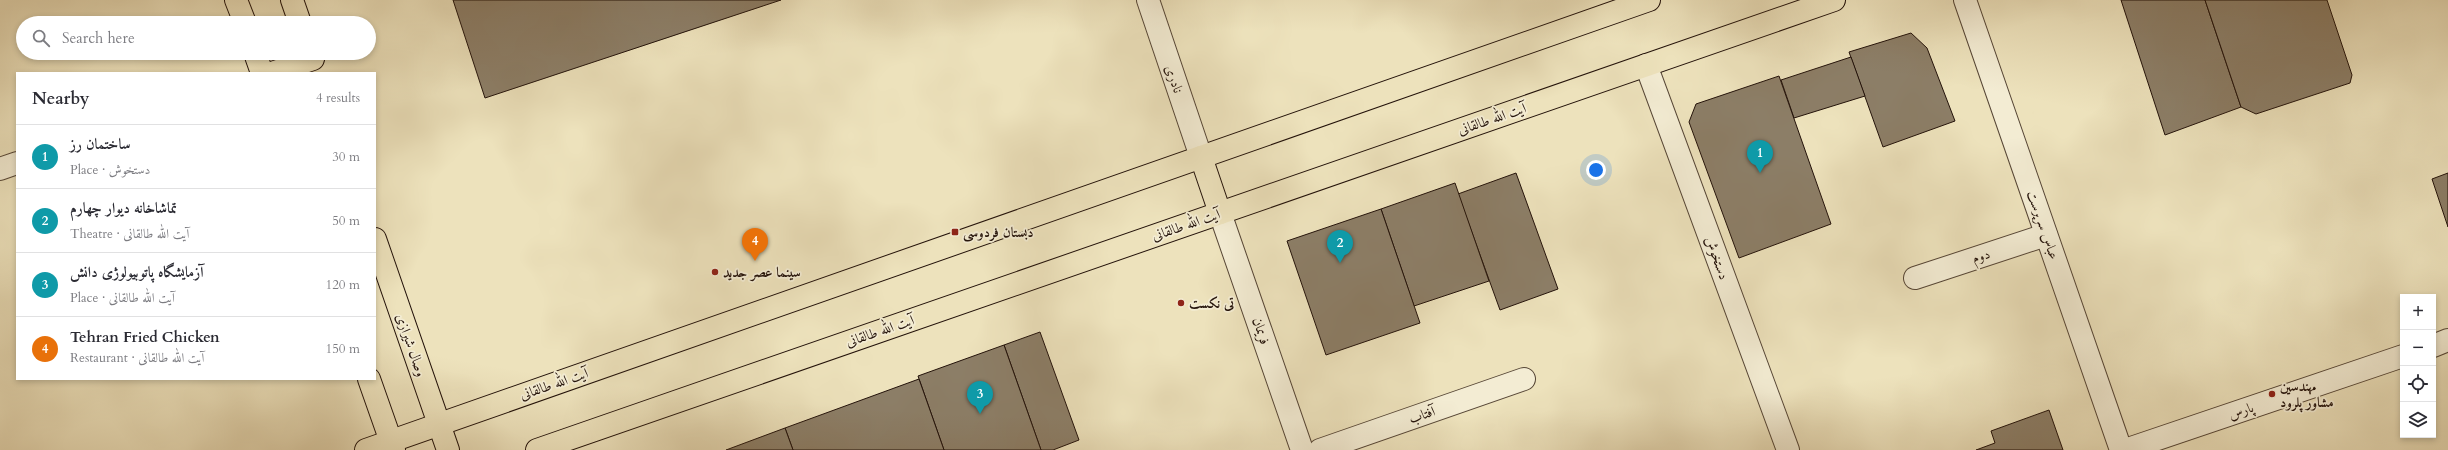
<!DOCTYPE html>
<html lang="en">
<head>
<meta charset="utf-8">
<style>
	body { margin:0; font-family:Cardo,Amiri,serif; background:#f7f7f7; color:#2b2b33 }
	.controls { position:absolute; right:12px; bottom:12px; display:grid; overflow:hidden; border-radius:0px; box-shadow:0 2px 6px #0003 }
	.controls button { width:36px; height:36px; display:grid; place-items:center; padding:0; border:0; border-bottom:1px solid #e1e1e2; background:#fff; color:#2b2b33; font:20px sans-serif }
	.you { position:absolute; left:1596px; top:170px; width:14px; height:14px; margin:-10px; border:3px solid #fff; border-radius:50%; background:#1a73e8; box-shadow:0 0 0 6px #1a73e833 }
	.badge { display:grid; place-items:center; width:26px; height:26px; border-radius:50%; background:#8f2418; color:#fff; font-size:13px; font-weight:700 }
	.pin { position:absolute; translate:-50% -33px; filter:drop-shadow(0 1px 2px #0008) }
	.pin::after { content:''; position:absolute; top:21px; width:14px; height:12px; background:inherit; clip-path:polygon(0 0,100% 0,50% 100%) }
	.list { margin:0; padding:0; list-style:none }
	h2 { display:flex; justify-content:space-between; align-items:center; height:52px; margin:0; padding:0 16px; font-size:17px }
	h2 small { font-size:13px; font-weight:400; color:#7c7c81 }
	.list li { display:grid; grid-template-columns:26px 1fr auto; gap:12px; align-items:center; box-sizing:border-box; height:64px; padding:0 16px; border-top:1px solid #e1e1e2 }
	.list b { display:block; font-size:15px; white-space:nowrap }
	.list p { margin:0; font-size:13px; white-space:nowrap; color:#7c7c81 }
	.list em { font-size:13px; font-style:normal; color:#7c7c81 }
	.icon { flex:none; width:22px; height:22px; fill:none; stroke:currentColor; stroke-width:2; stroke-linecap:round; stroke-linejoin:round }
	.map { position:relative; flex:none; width:2448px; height:450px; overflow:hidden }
	.search { position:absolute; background:#fff; box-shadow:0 2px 6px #0003; left:16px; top:16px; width:360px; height:44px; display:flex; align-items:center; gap:10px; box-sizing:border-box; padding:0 14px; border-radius:22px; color:#7c7c81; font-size:15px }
	.panel { position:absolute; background:#fff; box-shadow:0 2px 6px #0003; left:16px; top:72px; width:360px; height:308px; border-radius:0px }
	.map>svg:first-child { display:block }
	.building { fill:#8c7e67; stroke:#23120a }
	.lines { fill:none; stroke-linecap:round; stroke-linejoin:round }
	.minor-casing { stroke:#564636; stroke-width:24 }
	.major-casing { stroke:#23120a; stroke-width:24 }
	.minor { stroke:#f3ecd3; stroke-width:22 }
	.major { stroke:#ede2bc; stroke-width:22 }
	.poi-dot { fill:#8f2418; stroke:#f3ecd3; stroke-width:1.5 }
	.labels { text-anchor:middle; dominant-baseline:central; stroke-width:3.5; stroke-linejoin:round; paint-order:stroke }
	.street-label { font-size:14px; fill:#23120a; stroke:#f3ecd3 }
	.poi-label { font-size:14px; font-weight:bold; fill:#23120a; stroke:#f3ecd3; text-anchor:start }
</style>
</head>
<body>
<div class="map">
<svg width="2448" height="450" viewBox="0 0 2448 450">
	<rect width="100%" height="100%" fill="#ede2bc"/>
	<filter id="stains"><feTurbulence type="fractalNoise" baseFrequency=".005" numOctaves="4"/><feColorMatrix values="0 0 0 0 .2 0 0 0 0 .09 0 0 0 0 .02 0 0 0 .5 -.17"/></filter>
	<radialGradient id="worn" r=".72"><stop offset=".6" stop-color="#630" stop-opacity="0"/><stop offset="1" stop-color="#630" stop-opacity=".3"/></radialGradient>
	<!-- building -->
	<g class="building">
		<polygon points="453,0 781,0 485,98"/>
		<polygon points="2121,0 2205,0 2241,107 2165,135"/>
		<polygon points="2205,0 2327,0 2352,75 2350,83 2256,114 2241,107"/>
		<polygon points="1911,33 1927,48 1955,121 1883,147 1849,52"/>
		<polygon points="1851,57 1865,96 1794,118 1781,80"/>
		<polygon points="1779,76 1831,224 1739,258 1689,122 1696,104"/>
		<polygon points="1516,173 1558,289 1500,310 1458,194"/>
		<polygon points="2448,173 2448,227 2432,179"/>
		<polygon points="1455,183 1489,281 1414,306 1381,209"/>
		<polygon points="1381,209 1420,323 1326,355 1287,241"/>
		<polygon points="1040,332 1079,440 1053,450 1041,450 1004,345"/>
		<polygon points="1004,345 1041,450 944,450 918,376"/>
		<polygon points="919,379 944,450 793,450 785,428"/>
		<polygon points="2049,410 2063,450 1976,450 1995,443 1991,431"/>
		<polygon points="785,428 793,450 726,450"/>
	</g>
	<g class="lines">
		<defs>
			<g id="minor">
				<polyline points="1148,0 1201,157"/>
				<polyline points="1965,0 2121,450"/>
				<polyline points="1646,65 1788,450"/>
				<polyline points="0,169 17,163"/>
				<polyline points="1220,213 1302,450"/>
				<polyline points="1915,278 2046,235"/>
				<polyline points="2433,346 2448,340"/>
				<polyline points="1320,450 1524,379"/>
				<polyline points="2125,450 2403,356"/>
			</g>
			<g id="major">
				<polyline points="236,0 245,23"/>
				<polyline points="292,0 300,23"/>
				<polyline points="255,53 262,73"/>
				<polyline points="272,73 313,59"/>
				<polyline points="1201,157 1220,213"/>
				<polyline points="375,239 448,450"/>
				<polyline points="369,379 394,450"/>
				<polyline points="366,450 1649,0"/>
				<polyline points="537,450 1834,0"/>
			</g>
		</defs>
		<!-- minor casing -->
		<use href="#minor" class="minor-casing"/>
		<!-- major casing -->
		<use href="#major" class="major-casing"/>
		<!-- minor -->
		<use href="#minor" class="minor"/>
		<!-- major -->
		<use href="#major" class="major"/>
	</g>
	<!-- markers -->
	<g class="poi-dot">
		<rect x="951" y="228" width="8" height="8" rx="2"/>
		<circle cx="715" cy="272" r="4"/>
		<circle cx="1181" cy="303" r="4"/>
		<circle cx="2272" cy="394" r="4"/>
	</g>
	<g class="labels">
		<!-- street labels -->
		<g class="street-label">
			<text transform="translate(1174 79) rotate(71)">نادری</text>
			<text transform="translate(1492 119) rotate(-19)">آیت الله طالقانی</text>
			<text transform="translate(1186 225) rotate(-19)">آیت الله طالقانی</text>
			<text transform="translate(2043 225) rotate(71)">عباس سرپرست</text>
			<text transform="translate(1981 256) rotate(-18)">دوم</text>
			<text transform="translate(1717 258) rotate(70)">دستخوش</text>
			<text transform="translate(880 331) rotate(-19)">آیت الله طالقانی</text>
			<text transform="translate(1261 331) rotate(71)">فریمان</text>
			<text transform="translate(411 345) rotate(71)">وصال شیرازی</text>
			<text transform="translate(554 384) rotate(-19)">آیت الله طالقانی</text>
			<text transform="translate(2241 411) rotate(-19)">پارس</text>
			<text transform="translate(1422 415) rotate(-19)">آفتاب</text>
		</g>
		<!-- poi labels -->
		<g class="poi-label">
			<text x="963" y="232">دبستان فردوسی</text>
			<text x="723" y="272">سینما عصر جدید</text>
			<text x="1189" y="303">تی نکست</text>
			<text x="2280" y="386">مهندسین<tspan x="2280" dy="16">مشاور پلرود</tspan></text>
		</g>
	</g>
	<rect width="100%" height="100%" filter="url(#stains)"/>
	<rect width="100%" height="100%" fill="url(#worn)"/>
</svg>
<div class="controls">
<button>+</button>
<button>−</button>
<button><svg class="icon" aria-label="locate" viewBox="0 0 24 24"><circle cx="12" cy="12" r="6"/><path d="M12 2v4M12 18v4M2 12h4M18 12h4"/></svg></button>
<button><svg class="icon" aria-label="layers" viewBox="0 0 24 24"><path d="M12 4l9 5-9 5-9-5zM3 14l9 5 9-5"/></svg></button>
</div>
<div class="you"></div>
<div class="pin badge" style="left:1760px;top:173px;background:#0f9aa8">1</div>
<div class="pin badge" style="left:1340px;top:263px;background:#0f9aa8">2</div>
<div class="pin badge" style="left:980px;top:414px;background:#0f9aa8">3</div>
<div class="pin badge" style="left:755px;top:261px;background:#e8710a">4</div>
<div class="search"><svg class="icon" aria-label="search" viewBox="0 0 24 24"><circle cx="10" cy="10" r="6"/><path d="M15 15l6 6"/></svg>Search here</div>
<section class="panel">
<h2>Nearby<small>4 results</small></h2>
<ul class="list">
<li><span class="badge" style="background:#0f9aa8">1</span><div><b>ساختمان رز</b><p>Place · دستخوش</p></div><em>30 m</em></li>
<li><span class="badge" style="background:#0f9aa8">2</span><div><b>تماشاخانه دیوار چهارم</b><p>Theatre · آیت الله طالقانی</p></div><em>50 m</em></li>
<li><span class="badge" style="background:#0f9aa8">3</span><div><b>آزمایشگاه پاتوبیولوژی دانش</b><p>Place · آیت الله طالقانی</p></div><em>120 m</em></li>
<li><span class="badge" style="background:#e8710a">4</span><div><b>Tehran Fried Chicken</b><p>Restaurant · آیت الله طالقانی</p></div><em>150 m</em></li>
</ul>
</section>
</div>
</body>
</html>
